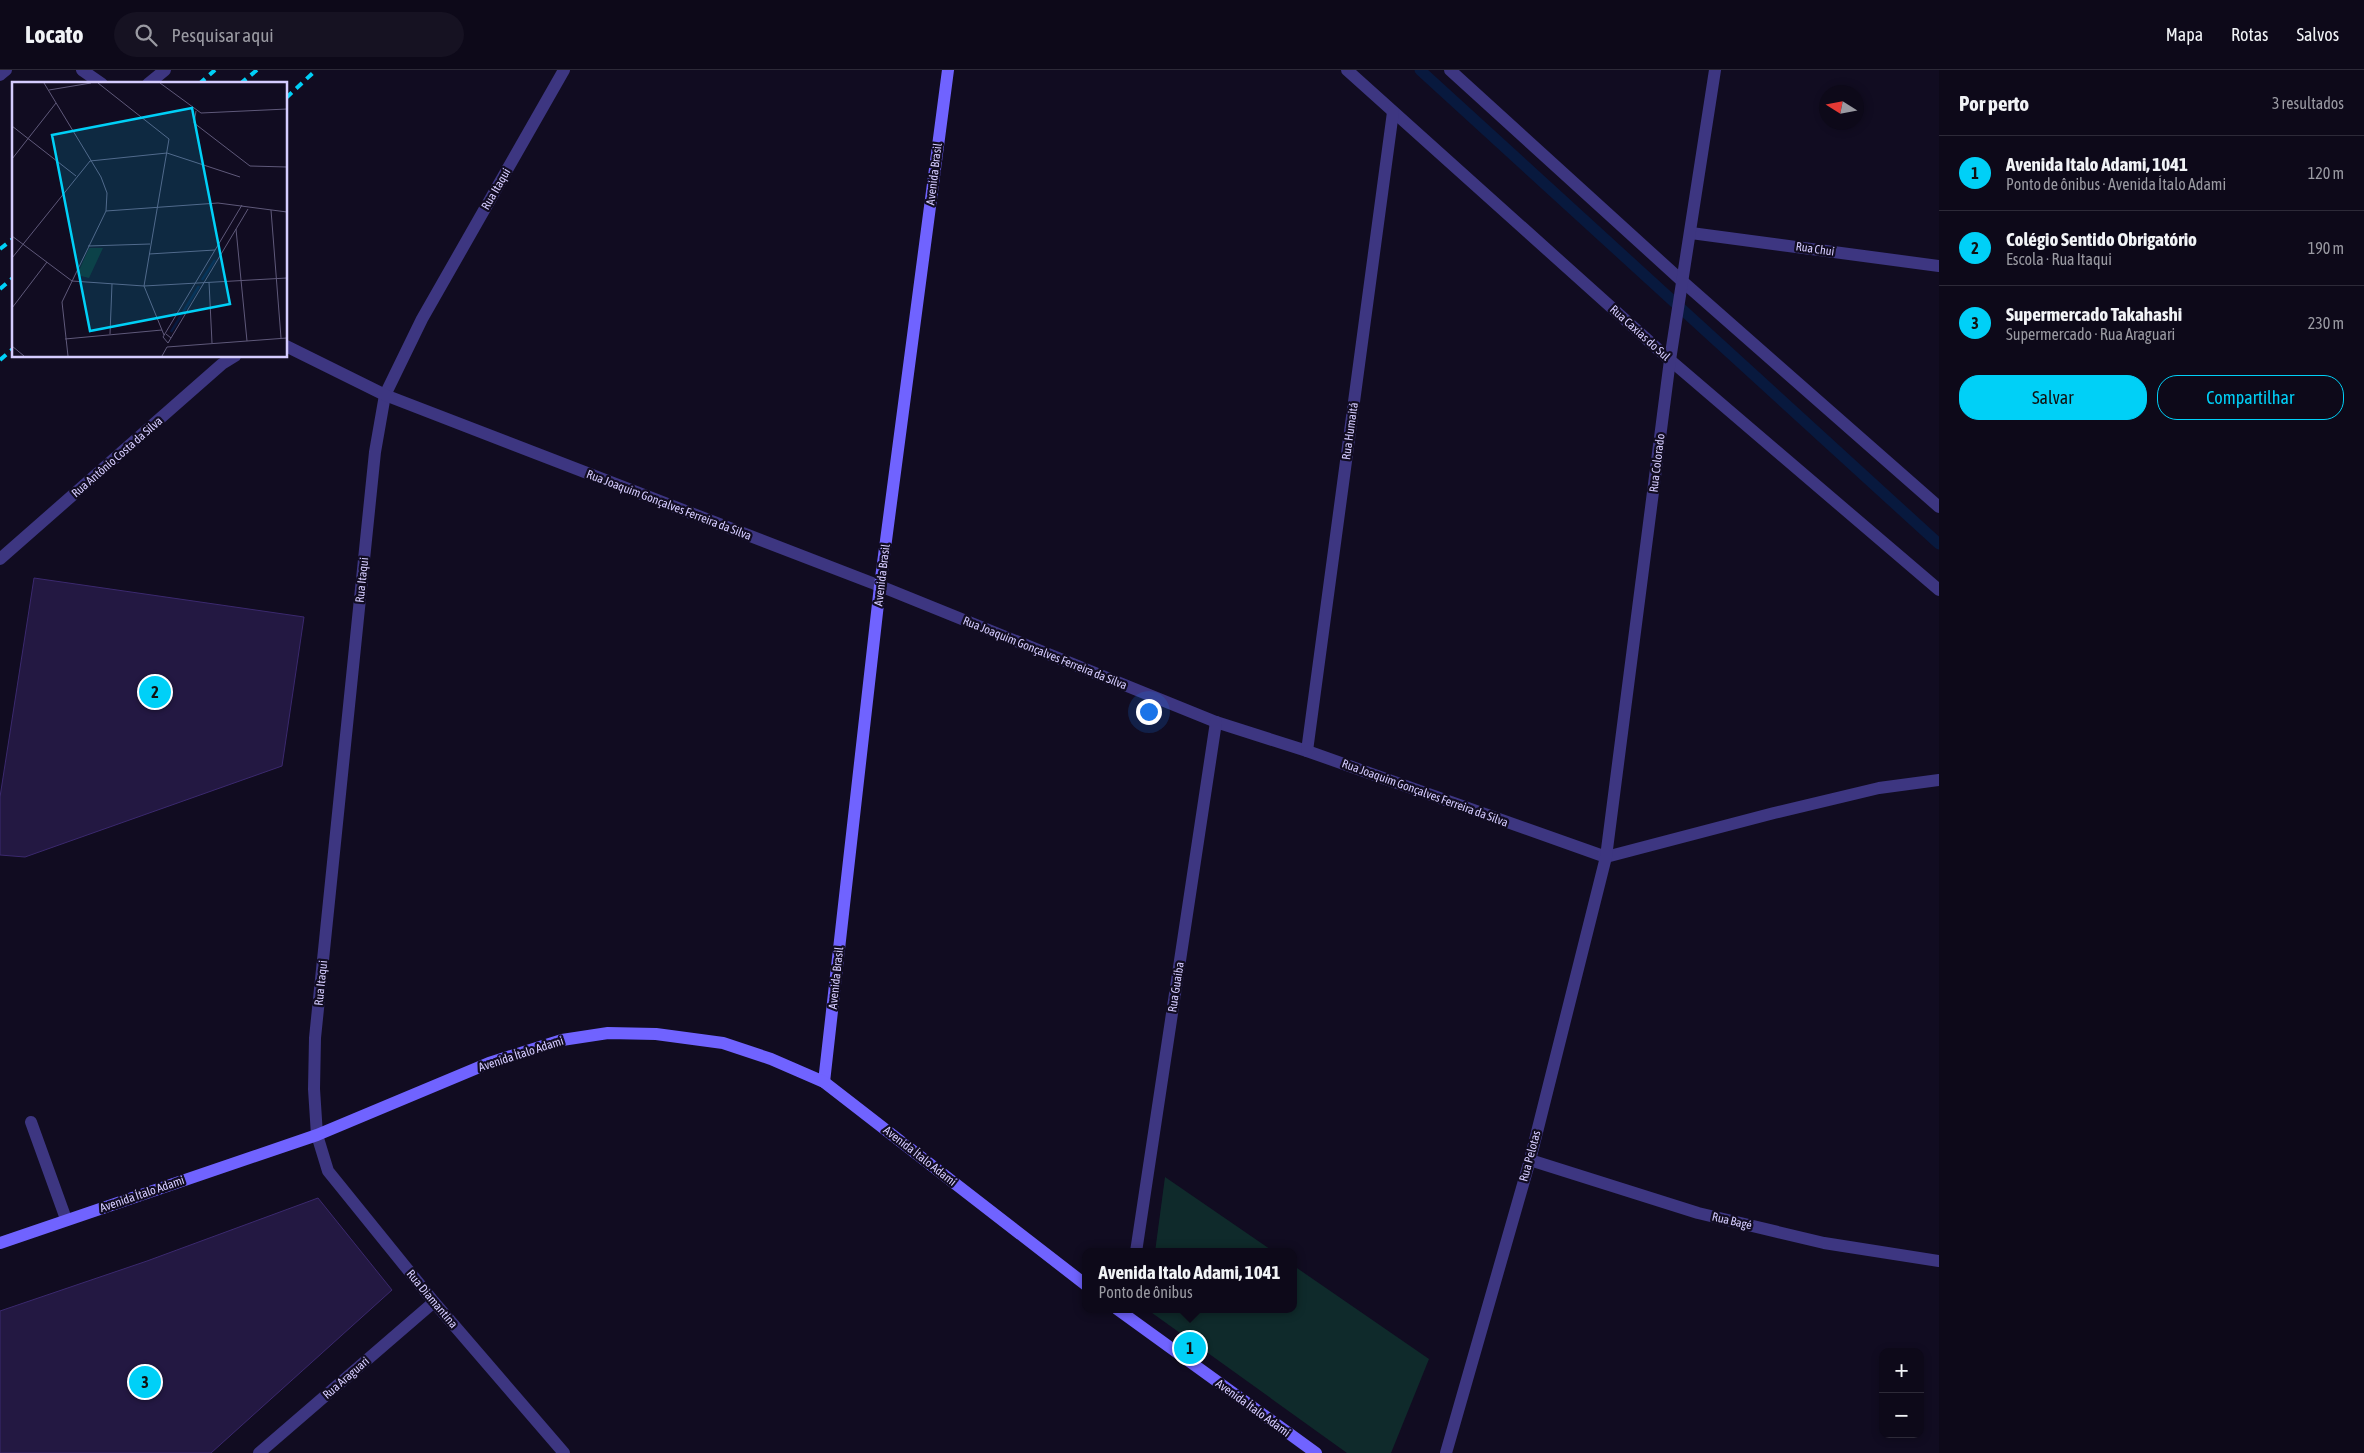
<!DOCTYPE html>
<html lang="pt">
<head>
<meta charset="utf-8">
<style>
	body { margin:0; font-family:"Asap Condensed",sans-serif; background:#161222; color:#f1f3f6 }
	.controls { position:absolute; right:15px; bottom:15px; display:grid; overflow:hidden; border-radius:10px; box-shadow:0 2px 8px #0003 }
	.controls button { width:45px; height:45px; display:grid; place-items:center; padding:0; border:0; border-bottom:1px solid #2d2a38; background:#0d0919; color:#f1f3f6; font:25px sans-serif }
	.compass { position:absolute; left:1819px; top:15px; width:45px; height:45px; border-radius:50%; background:#0d0919; box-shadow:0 2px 8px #0003; rotate:281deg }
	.you { position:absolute; left:1148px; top:641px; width:18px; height:18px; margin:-12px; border:4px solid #fff; border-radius:50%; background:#1a73e8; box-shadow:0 0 0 8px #1a73e833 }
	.badge { display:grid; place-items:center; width:32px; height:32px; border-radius:50%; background:#00d0f7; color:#111; font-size:16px; font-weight:700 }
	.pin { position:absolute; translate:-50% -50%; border:2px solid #fff; box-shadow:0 1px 5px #0006 }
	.popup { position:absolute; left:1082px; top:1178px; width:215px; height:65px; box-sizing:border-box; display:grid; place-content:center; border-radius:10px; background:#0d0919; filter:drop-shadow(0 1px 4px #0005); font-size:16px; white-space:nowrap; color:#9a9aa2 }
	.popup b { font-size:19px; color:#f1f3f6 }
	.popup::after { content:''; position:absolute; left:50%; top:100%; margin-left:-10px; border:10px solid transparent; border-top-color:#0d0919 }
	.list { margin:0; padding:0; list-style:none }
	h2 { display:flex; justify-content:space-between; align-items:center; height:65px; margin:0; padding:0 20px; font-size:21px }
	h2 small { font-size:16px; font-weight:400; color:#9a9aa2 }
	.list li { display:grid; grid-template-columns:32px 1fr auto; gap:15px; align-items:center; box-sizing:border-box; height:75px; padding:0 20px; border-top:1px solid #2d2a38 }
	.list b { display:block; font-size:19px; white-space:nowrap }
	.list p { margin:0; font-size:16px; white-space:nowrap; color:#9a9aa2 }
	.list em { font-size:16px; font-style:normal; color:#9a9aa2 }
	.actions { display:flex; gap:10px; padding:15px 20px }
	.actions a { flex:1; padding:11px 0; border:1px solid #00d0f7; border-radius:20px; text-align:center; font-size:18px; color:#00d0f7 }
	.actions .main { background:#00d0f7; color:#111 }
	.icon { flex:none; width:28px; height:28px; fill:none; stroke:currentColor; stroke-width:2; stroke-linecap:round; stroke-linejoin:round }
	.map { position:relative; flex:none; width:1939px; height:1383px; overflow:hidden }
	header { display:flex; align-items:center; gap:30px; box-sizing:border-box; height:70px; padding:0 25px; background:#0d0919; border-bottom:1px solid #2d2a38 }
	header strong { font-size:24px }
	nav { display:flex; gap:28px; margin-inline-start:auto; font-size:18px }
	.search { width:350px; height:45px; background:#161222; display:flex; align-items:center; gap:12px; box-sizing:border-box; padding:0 18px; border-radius:28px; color:#9a9aa2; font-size:19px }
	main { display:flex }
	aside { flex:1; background:#0d0919 }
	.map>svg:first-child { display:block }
	.green { fill:#0f2a2b }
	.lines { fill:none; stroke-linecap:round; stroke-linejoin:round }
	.stream { stroke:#08193e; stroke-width:11 }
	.building { fill:#231842; stroke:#3b296e }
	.lane { stroke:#3d3681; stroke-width:12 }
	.street { stroke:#3d3681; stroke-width:12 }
	.secondary { stroke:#7063ff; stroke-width:12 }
	.rail { stroke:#00d0f7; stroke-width:4; stroke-dasharray:8 6; stroke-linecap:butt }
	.labels { text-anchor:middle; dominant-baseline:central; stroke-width:4.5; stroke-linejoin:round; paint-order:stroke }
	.street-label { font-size:12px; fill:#d5ccff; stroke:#110c21 }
	.inset-river { fill:none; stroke:#08193e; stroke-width:2.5 }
	.inset-road { fill:none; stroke:#5f597a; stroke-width:1 }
	.view { fill:#00d0f7; fill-opacity:0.15; stroke:#00d0f7; stroke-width:2.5 }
	.inset-edge { fill:none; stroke:#d5ccff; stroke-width:2.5 }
</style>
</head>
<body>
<header>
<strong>Locato</strong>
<div class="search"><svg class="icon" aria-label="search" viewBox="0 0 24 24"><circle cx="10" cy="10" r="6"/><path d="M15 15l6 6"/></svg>Pesquisar aqui</div>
<nav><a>Mapa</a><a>Rotas</a><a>Salvos</a></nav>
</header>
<main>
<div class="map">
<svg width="1939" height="1383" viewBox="0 0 1939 1383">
	<rect width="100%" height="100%" fill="#110c21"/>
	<!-- green -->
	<g class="green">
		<polygon points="1165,1107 1274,1182 1155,1182"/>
		<polygon points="1294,1196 1429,1289 1391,1383 1347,1383 1148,1240 1294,1239"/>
	</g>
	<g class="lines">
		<!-- stream -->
		<polyline class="stream" points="1420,0 1939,474"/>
	</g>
	<!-- building -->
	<g class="building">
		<polygon points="34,508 304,547 282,696 25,787 0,785 0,727"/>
		<polygon points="318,1128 392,1220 211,1383 0,1383 0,1241 147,1191"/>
	</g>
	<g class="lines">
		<!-- lane -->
		<polyline class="lane" points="31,1052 66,1149"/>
		<!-- street -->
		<g class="street">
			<polyline points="82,0 102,14"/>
			<polyline points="564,0 422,249 385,325 375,382 315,968 314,1019 317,1065 328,1101 434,1232 564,1383"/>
			<polyline points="1347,0 1670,290 1939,520"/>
			<polyline points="1450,0 1682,211 1939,437"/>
			<polyline points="0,5 6,0"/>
			<polyline points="148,14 165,0"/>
			<polyline points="1691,163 1939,196"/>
			<polyline points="286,276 385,325 880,516 1216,652 1307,681 1606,787 1774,743 1879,718 1939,710"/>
			<polyline points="0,489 222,294 235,286"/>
			<polyline points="1307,681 1393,42"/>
			<polyline points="1530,1090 1698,1143 1824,1173 1939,1191"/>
			<polyline points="1136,1182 1216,652"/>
			<polyline points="259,1383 434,1232"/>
			<polyline points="1446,1383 1530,1090 1606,787 1670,290 1715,0"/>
		</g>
		<!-- secondary -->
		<g class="secondary">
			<polyline points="824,1012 880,516 948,0"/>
			<polyline points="0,1173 317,1065 489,993 562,970 608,963 656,964 723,973 771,989 824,1012 1086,1215"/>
			<polyline points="1117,1239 1316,1383"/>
		</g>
		<!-- rail -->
		<g class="rail">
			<polyline points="199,14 215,0"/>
			<polyline points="240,14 257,0"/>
			<polyline points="286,28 316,0"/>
			<polyline points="0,179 14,168"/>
			<polyline points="0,219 14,207"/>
			<polyline points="0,290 14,278"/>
		</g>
	</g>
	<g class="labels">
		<!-- street labels -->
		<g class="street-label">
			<text transform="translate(934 104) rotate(-83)">Avenida Brasil</text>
			<text transform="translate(496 119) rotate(-60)">Rua Itaqui</text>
			<text transform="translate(1815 179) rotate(8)">Rua Chuí</text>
			<text transform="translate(1640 263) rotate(42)">Rua Caxias do Sul</text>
			<text transform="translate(1350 361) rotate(-82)">Rua Humaitá</text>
			<text transform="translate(117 387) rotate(-41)">Rua Antônio Costa da Silva</text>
			<text transform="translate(1657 393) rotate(-83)">Rua Colorado</text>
			<text transform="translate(669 435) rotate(21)">Rua Joaquim Gonçalves Ferreira da Silva</text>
			<text transform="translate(882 505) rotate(-83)">Avenida Brasil</text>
			<text transform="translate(362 510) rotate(-84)">Rua Itaqui</text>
			<text transform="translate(1045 583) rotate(22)">Rua Joaquim Gonçalves Ferreira da Silva</text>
			<text transform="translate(1425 723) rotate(20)">Rua Joaquim Gonçalves Ferreira da Silva</text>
			<text transform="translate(836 908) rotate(-84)">Avenida Brasil</text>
			<text transform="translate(321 913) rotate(-84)">Rua Itaqui</text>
			<text transform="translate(1176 917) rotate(-81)">Rua Guaíba</text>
			<text transform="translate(521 984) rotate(-18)">Avenida Ítalo Adami</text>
			<text transform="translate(920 1086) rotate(38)">Avenida Ítalo Adami</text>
			<text transform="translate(1530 1086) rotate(-75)">Rua Pelotas</text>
			<text transform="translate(142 1124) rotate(-19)">Avenida Ítalo Adami</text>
			<text transform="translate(1732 1151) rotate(13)">Rua Bagé</text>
			<text transform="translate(432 1229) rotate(50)">Rua Diamantina</text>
			<text transform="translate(346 1308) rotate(-41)">Rua Araguari</text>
			<text transform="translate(1253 1338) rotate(36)">Avenida Ítalo Adami</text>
		</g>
	</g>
	<!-- overview -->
	<g transform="translate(12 12)">
		<rect width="275" height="275" fill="#110c21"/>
		<path d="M77,166H91L77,196L65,193Z" fill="#0f2a2b"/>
		<path class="inset-river" d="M190,198L203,178M159,250L187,204"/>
		<path class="inset-road" d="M32,1L89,95L95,111L94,129L50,220L56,274M86,1L157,57L132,204L152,253M148,1L189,31L275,27M37,8L79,1M184,29L182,41L238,84L275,85M0,44L64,94M0,77L44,21M259,128L269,256M94,129L206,121L275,130M224,147L235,259M0,154L60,199L132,204L275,196M76,164L138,162M137,172L203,168M0,176L78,79L155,71L228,95M197,200L200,261M0,226L35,180M98,252L100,202M154,252L159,256L156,261L151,255L230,123M159,256L236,127M53,257L150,248M0,264L12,274M150,274L155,265L275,256"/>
		<path class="view" d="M180,26L218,222L78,249L40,53Z"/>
		<rect width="275" height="275" class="inset-edge"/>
	</g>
</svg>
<div class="controls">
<button>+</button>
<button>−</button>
</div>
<svg class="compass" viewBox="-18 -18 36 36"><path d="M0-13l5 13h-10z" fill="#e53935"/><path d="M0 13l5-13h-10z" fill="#9a9aa2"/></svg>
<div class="you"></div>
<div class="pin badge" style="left:1190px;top:1278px">1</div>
<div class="popup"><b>Avenida Italo Adami, 1041</b>Ponto de ônibus</div>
<div class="pin badge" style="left:155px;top:622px">2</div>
<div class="pin badge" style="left:145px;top:1312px">3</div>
</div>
<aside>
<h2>Por perto<small>3 resultados</small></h2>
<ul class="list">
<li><span class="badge">1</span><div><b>Avenida Italo Adami, 1041</b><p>Ponto de ônibus · Avenida Ítalo Adami</p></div><em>120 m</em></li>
<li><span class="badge">2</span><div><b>Colégio Sentido Obrigatório</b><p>Escola · Rua Itaqui</p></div><em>190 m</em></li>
<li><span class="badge">3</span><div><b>Supermercado Takahashi</b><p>Supermercado · Rua Araguari</p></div><em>230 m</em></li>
</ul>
<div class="actions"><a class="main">Salvar</a><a>Compartilhar</a></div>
</aside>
</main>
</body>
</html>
